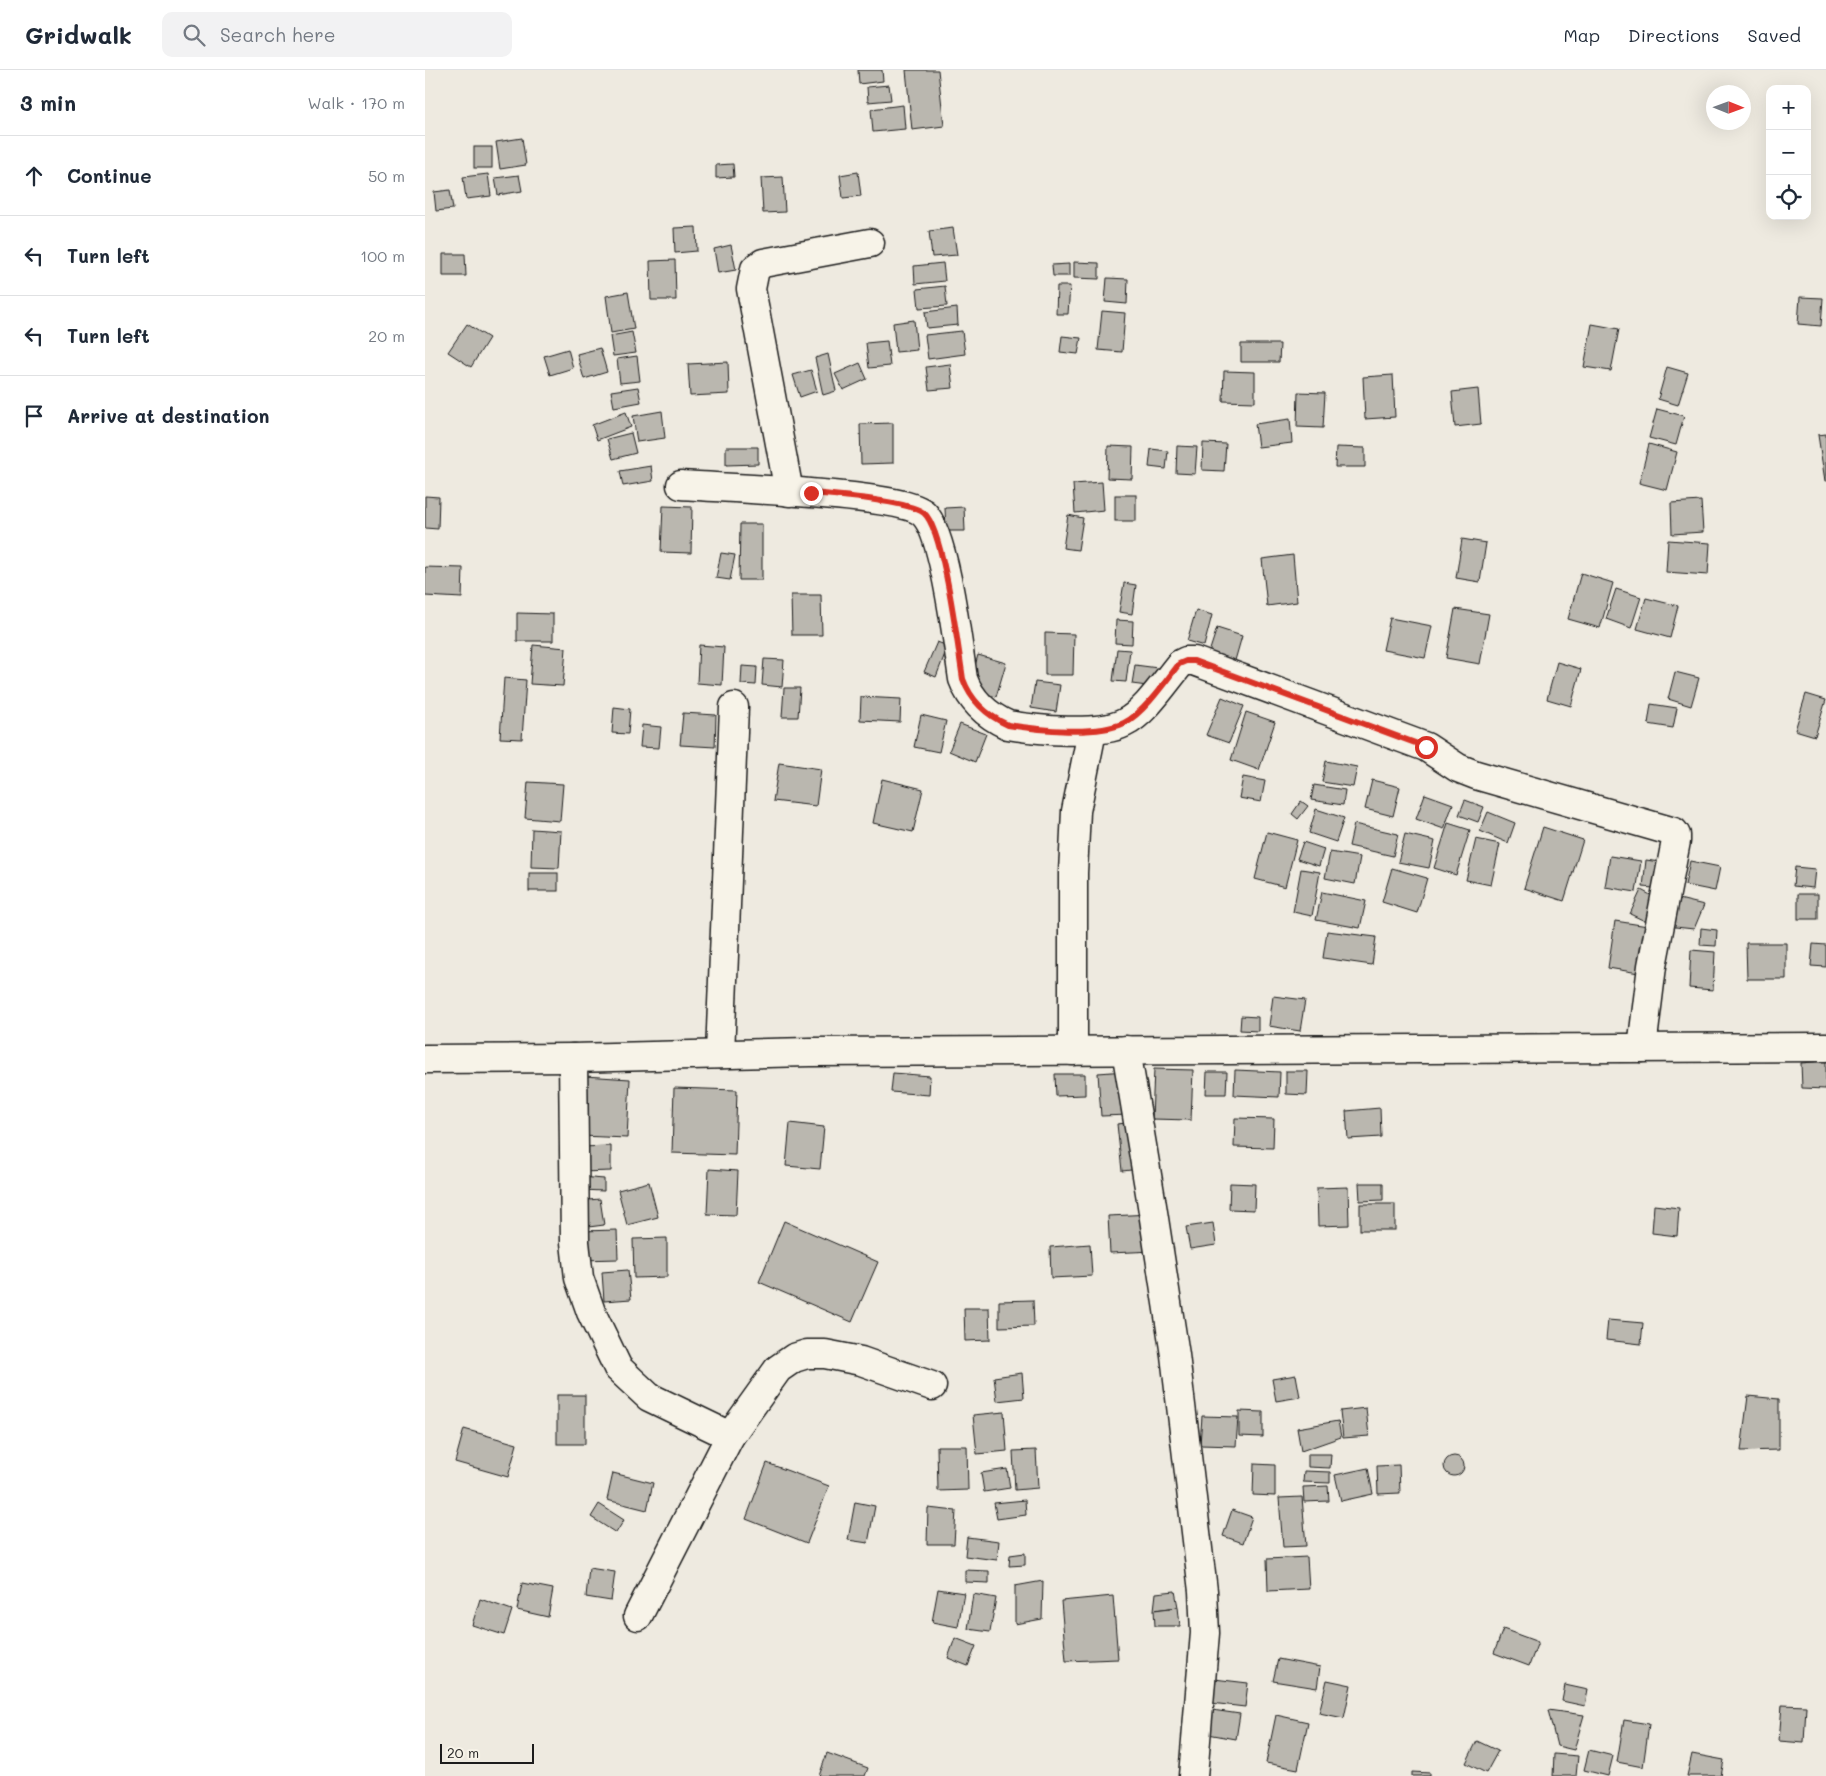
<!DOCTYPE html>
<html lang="en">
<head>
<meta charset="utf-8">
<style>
	body { margin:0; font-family:Mali,sans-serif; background:#f2f2f3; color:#1f2937 }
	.controls { position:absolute; right:15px; top:15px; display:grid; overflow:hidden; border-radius:10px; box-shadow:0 5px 20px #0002 }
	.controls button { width:45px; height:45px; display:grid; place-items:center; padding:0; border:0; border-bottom:1px solid #e0e1e3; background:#fff; color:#1f2937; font:25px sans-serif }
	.compass { position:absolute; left:1281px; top:15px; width:45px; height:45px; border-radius:50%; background:#fff; box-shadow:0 5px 20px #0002; rotate:91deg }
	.scale { position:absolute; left:15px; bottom:12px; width:94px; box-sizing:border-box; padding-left:5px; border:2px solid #1c1c1c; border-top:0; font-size:14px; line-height:18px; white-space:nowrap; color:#1c1c1c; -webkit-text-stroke:4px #f7f3e8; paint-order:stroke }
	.stop { position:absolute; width:15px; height:15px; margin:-11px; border:4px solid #d93025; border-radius:50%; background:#fff }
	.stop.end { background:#d93025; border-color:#fff; box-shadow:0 1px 5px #0008 }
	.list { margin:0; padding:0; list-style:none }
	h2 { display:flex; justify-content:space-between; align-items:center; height:65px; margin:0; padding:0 20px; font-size:21px }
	h2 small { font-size:16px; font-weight:400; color:#747a83 }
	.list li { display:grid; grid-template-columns:32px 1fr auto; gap:15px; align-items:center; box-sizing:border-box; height:80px; padding:0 20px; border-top:1px solid #e0e1e3 }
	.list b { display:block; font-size:19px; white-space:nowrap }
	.list em { font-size:16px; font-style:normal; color:#747a83 }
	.icon { flex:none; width:28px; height:28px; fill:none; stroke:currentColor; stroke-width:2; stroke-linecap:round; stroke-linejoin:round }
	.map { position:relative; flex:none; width:1401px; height:1706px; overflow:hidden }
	header { display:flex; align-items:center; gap:30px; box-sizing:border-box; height:70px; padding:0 25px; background:#fff; border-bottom:1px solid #e0e1e3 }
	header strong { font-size:24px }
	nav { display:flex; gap:28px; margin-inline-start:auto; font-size:18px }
	.search { width:350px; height:45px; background:#f2f2f3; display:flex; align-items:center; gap:12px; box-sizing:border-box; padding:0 18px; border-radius:10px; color:#747a83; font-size:19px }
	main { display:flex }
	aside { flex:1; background:#fff }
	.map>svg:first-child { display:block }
	.building { fill:#bab7af; stroke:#1c1c1c }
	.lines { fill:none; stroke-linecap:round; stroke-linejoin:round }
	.minor-casing { stroke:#1c1c1c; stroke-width:31 }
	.minor { stroke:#f7f3e8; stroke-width:28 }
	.route { stroke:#d93025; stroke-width:6 }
</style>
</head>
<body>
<header>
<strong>Gridwalk</strong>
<div class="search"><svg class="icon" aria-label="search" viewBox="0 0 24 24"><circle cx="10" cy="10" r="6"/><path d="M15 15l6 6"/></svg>Search here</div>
<nav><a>Map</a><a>Directions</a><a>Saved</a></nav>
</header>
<main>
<aside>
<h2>3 min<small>Walk · 170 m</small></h2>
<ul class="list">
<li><svg class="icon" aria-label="ahead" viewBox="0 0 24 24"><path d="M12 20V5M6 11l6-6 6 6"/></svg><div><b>Continue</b></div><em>50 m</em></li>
<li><svg class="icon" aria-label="left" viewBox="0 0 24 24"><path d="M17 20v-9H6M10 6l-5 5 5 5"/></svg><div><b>Turn left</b></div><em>100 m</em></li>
<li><svg class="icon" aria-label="left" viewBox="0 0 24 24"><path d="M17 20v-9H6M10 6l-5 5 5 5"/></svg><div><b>Turn left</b></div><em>20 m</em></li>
<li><svg class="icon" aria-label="arrive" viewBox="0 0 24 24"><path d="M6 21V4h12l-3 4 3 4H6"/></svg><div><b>Arrive at destination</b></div></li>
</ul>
</aside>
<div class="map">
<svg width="1401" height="1706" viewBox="0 0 1401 1706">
	<rect width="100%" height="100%" fill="#eeeae0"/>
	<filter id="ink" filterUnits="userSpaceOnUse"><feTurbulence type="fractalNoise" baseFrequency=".02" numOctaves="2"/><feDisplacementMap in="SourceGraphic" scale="10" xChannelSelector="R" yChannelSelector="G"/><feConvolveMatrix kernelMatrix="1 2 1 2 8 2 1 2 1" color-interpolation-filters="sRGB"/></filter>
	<g filter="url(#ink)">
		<!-- building -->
		<g class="building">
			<polygon points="433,0 457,0 458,11 434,14"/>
			<polygon points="481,0 513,0 519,56 487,60"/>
			<polygon points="464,15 466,30 443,32 442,17"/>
			<polygon points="478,35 480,59 448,62 446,39"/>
			<polygon points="97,68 101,95 75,99 71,72"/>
			<rect x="49" y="77" width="18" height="21"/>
			<polygon points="308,94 309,107 291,108 291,95"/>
			<polygon points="433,102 436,126 418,128 415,105"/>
			<polygon points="63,104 66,126 41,129 38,107"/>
			<polygon points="94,105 97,121 73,125 70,108"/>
			<polygon points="358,107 360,142 338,143 336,108"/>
			<polygon points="25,120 28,139 11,141 9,122"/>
			<polygon points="271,157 272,181 250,183 249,158"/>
			<polygon points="528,158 532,185 507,187 504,161"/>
			<polygon points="306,175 311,200 293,203 289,179"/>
			<polygon points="18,184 40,184 41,206 18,206"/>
			<polygon points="250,190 251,230 226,230 225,191"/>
			<polygon points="649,192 674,193 674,209 649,208"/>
			<polygon points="518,193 520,211 490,214 489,196"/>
			<polygon points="644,194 644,206 628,206 627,195"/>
			<polygon points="682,208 703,209 702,234 680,232"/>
			<polygon points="520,216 522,236 494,238 492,219"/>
			<polygon points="632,216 645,216 643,244 631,244"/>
			<polygon points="203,222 209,259 186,263 181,226"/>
			<polygon points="1375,227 1398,228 1396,256 1373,254"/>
			<polygon points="532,238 533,255 502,258 500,242"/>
			<polygon points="677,241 700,243 697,282 673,280"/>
			<polygon points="489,250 492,280 471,282 468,253"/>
			<polygon points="42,254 64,268 46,297 23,282"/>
			<polygon points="1167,254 1194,259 1186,301 1159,297"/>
			<polygon points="537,261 540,284 503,289 500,265"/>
			<polygon points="207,262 211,283 188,286 185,266"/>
			<polygon points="637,266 656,268 653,284 635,282"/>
			<polygon points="462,271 465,296 444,298 441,273"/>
			<polygon points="816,274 855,274 854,292 816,292"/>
			<polygon points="175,278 182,302 159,309 152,284"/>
			<polygon points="143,279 148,298 125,305 119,286"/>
			<polygon points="403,284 411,321 398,325 390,288"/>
			<polygon points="212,286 215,311 195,313 192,289"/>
			<polygon points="303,292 304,324 265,326 263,294"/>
			<polygon points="435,293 442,309 418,320 410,304"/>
			<polygon points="525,294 528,318 504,320 501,297"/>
			<polygon points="1242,297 1263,303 1253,335 1233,329"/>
			<polygon points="386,300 392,321 375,327 368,305"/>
			<polygon points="799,301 830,302 830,332 798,331"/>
			<polygon points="968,305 970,347 940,349 938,307"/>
			<polygon points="213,317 216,332 189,337 186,321"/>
			<polygon points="1053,319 1056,354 1030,357 1027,322"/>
			<polygon points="873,322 900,323 898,358 872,357"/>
			<polygon points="1232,339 1259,346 1251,375 1224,368"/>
			<polygon points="237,341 240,368 212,372 208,346"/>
			<polygon points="201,342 206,357 172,370 167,355"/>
			<polygon points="865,349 867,373 833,377 830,354"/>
			<polygon points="468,353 468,393 436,394 435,354"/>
			<polygon points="206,363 211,383 188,389 182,369"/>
			<polygon points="1401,364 1401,411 1400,411 1393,365"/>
			<polygon points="778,373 801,374 799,401 777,400"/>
			<polygon points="1224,374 1252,382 1242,420 1214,413"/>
			<polygon points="683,376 708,377 707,409 682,408"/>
			<polygon points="752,376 772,377 770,404 751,403"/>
			<polygon points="301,377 333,377 333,394 301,395"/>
			<polygon points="911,377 940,378 940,397 910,397"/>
			<polygon points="726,379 743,381 741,399 724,397"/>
			<polygon points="226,396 228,411 198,416 195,401"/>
			<polygon points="677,412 679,440 650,443 648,414"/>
			<rect x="690" y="425" width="21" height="26"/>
			<polygon points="0,426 14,427 13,459 0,458"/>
			<polygon points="1276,431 1278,462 1247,464 1246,433"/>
			<polygon points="238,436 267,437 266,483 236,482"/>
			<polygon points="539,437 540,461 521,461 520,438"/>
			<polygon points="643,445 658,448 653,480 638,478"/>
			<polygon points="315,454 337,454 337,510 314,510"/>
			<polygon points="1037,469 1061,473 1055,512 1031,508"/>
			<polygon points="1243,470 1285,473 1283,505 1241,502"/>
			<polygon points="296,483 310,485 305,510 291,508"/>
			<polygon points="868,485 872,532 842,536 837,489"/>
			<polygon points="0,497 38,498 37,528 0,526"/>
			<polygon points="1156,503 1188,513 1175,558 1143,549"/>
			<polygon points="699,513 711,515 707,544 694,542"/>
			<polygon points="1191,519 1216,527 1206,558 1181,549"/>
			<polygon points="366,525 396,525 397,565 367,565"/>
			<polygon points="1221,528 1253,536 1245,568 1212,559"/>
			<polygon points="1030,539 1064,544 1055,594 1021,588"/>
			<polygon points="771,540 787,545 779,576 762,571"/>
			<polygon points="92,543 128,544 128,571 92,571"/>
			<polygon points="965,548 1007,556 1000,588 958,580"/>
			<polygon points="691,550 708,551 707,574 690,573"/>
			<polygon points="792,558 817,566 807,601 781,592"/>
			<polygon points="620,563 649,564 648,605 620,605"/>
			<polygon points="512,572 523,576 511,607 499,602"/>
			<polygon points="108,575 141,578 138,616 105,614"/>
			<polygon points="274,575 299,577 297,615 272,613"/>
			<polygon points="692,579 705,580 701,612 688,611"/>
			<polygon points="553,585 581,593 571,627 544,618"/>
			<polygon points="339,589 359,590 357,617 337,615"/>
			<polygon points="1132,592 1156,599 1146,636 1122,629"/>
			<polygon points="710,595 733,598 730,617 707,614"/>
			<polygon points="317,596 332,597 331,615 316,614"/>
			<polygon points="1250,602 1274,608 1266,636 1243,629"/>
			<polygon points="79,608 101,610 97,669 75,668"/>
			<polygon points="610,612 635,615 631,642 606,638"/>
			<polygon points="359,618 375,618 373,647 357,647"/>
			<polygon points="1381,624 1401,630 1390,666 1370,660"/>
			<polygon points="436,627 476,629 475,652 435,650"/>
			<polygon points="797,627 819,636 804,673 781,665"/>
			<polygon points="1226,634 1252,638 1248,658 1223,654"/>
			<polygon points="189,637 205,639 203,664 187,663"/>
			<polygon points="821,642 850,652 834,700 806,690"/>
			<polygon points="258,643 291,645 290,677 255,675"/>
			<polygon points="496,645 521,651 514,682 489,677"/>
			<polygon points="535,654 561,664 550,692 524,681"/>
			<polygon points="217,655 236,657 234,678 215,677"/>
			<polygon points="901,691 932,697 928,717 897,712"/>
			<polygon points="354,693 396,699 391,736 348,731"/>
			<polygon points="818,707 840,711 836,732 814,728"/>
			<polygon points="457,709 498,719 488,762 448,753"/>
			<polygon points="947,710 975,717 968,746 940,739"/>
			<polygon points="103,712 138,714 135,751 100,748"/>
			<polygon points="889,715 920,720 918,735 886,730"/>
			<polygon points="1000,724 1028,734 1019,759 991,749"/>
			<polygon points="1040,730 1059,737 1053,752 1034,745"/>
			<polygon points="876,731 883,736 873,749 867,744"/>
			<polygon points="891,739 919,748 911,772 884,763"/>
			<polygon points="1063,742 1090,753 1083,773 1055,761"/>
			<polygon points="1023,753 1045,760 1031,805 1009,798"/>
			<polygon points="929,754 973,764 968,786 924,776"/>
			<polygon points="1118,757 1158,770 1139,831 1099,818"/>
			<polygon points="107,759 136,761 134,798 106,797"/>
			<polygon points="842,762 872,770 860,817 830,809"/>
			<polygon points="980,764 1010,771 1004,798 973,792"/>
			<polygon points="1051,769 1075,774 1066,815 1041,810"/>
			<polygon points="878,772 899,779 894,796 872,789"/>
			<polygon points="905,782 935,787 930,814 900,808"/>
			<polygon points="1185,786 1216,791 1211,822 1180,817"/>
			<polygon points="1221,790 1241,793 1238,819 1218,817"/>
			<polygon points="1265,791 1295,797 1290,821 1260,815"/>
			<polygon points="1370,797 1390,799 1388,818 1368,816"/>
			<polygon points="967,798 1002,808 992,843 957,832"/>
			<polygon points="876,799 895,802 887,846 868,842"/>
			<rect x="104" y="803" width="29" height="18"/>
			<polygon points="1216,820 1233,829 1222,852 1205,844"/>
			<polygon points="897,822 941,831 935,858 891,850"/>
			<rect x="1373" y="824" width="20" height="25"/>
			<polygon points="1250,828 1279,835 1269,859 1241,856"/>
			<polygon points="1190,851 1223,856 1214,903 1183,898"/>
			<polygon points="1276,858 1292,860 1291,876 1275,875"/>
			<polygon points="902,861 951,867 947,895 898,888"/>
			<polygon points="1321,873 1361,873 1361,909 1322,909"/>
			<polygon points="1388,874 1401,875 1401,897 1386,896"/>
			<polygon points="1266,880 1290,882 1288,920 1264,918"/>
			<polygon points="848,926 880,930 875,961 844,956"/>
			<polygon points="816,946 833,947 833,961 815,960"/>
			<polygon points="1401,991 1401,1019 1377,1018 1376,993"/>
			<polygon points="729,999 768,1000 766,1050 727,1049"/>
			<polygon points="810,1000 855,1002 854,1027 809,1025"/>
			<polygon points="701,1001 704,1045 676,1046 673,1003"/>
			<polygon points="861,1001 883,1001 882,1025 861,1024"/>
			<polygon points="782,1002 802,1002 801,1024 781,1024"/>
			<polygon points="468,1003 505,1006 504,1025 466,1022"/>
			<polygon points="630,1004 660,1004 660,1025 631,1026"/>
			<polygon points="160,1006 205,1009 202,1068 156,1066"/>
			<polygon points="249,1018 312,1020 310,1085 247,1083"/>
			<polygon points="955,1038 956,1067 923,1069 921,1041"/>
			<polygon points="810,1048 849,1049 848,1078 809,1077"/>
			<polygon points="711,1052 715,1099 697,1101 692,1054"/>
			<polygon points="365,1053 399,1057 395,1099 361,1096"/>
			<polygon points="186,1076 186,1101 156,1102 155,1077"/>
			<polygon points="284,1099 313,1101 311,1145 282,1144"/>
			<polygon points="155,1107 179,1109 179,1121 155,1120"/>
			<polygon points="224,1112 233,1147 202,1155 193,1120"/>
			<polygon points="805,1113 830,1114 829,1140 804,1139"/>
			<polygon points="934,1113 958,1113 958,1130 935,1131"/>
			<polygon points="923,1117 924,1155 893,1156 892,1118"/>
			<polygon points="175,1129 179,1155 156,1158 152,1131"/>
			<rect x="935" y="1134" width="35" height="26"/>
			<polygon points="1229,1135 1254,1138 1252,1166 1227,1163"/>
			<polygon points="727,1144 729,1181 685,1183 683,1146"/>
			<polygon points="359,1151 453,1192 427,1252 334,1212"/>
			<polygon points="788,1153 791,1175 765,1179 761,1157"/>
			<polygon points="192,1160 193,1189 157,1190 156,1161"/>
			<polygon points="242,1168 242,1207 209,1208 208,1169"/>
			<polygon points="665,1174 667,1206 626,1208 625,1177"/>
			<polygon points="203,1200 206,1229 179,1231 177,1202"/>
			<polygon points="608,1230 609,1256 574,1257 574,1231"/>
			<polygon points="539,1238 564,1238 565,1270 540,1271"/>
			<polygon points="1183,1250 1218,1253 1216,1274 1181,1270"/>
			<polygon points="597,1303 599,1328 572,1331 569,1307"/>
			<polygon points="871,1305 875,1327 851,1331 847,1309"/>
			<rect x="132" y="1325" width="28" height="49"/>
			<polygon points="1323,1326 1354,1329 1354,1380 1316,1381"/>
			<polygon points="941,1338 944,1366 918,1368 915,1341"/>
			<polygon points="814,1341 838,1342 838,1367 814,1366"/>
			<polygon points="579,1342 582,1381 552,1384 548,1345"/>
			<polygon points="777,1346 813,1347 811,1376 775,1375"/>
			<polygon points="913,1351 916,1367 876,1381 872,1358"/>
			<polygon points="39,1359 92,1374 83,1407 30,1392"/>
			<polygon points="512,1376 542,1376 543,1420 513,1421"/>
			<polygon points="611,1380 613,1418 590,1420 588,1381"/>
			<polygon points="883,1384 906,1384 905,1398 883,1397"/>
			<circle cx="1029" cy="1396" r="10"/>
			<polygon points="342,1393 404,1416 382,1473 321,1449"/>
			<polygon points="829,1394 850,1395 850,1426 828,1425"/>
			<polygon points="974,1395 975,1423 953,1424 952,1396"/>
			<polygon points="943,1398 948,1424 916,1431 910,1405"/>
			<polygon points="582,1399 585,1418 559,1422 556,1403"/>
			<polygon points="879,1401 905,1402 905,1413 878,1412"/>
			<polygon points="188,1403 228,1413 222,1440 182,1430"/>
			<polygon points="903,1416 904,1431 879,1432 878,1417"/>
			<polygon points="877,1427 881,1476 858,1477 854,1428"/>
			<polygon points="600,1430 601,1445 572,1449 569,1433"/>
			<polygon points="430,1432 450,1436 443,1473 423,1470"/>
			<polygon points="174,1434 199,1450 191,1463 166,1447"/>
			<polygon points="503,1438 531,1441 529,1474 502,1474"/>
			<polygon points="807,1440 827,1447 818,1473 798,1466"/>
			<polygon points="542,1467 574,1471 572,1490 540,1486"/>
			<polygon points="600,1483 600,1495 584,1496 585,1485"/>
			<polygon points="882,1487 884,1519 843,1521 842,1489"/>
			<polygon points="164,1498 190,1502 186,1531 161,1527"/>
			<polygon points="540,1500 564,1501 564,1513 540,1512"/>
			<polygon points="618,1511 617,1549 590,1554 590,1516"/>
			<polygon points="97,1513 128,1519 123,1547 92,1540"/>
			<polygon points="513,1519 539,1523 533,1557 507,1552"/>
			<polygon points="750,1521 753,1537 729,1540 731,1523"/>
			<polygon points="548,1524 571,1528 565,1562 543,1559"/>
			<polygon points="688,1526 693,1589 641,1591 636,1531"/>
			<polygon points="55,1529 87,1540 79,1565 47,1555"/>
			<polygon points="753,1537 755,1556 730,1556 729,1540"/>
			<polygon points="1078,1559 1113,1572 1104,1596 1069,1583"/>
			<polygon points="530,1568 551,1576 543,1596 523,1588"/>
			<polygon points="853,1589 895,1597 892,1618 848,1611"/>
			<polygon points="789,1609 823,1613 820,1637 786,1633"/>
			<polygon points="902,1610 926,1615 919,1648 894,1643"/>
			<polygon points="1140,1615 1163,1620 1160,1636 1137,1631"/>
			<polygon points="1357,1635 1381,1636 1379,1673 1354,1671"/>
			<polygon points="787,1640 815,1644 811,1669 783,1664"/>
			<polygon points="1123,1640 1159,1645 1149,1680 1132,1676"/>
			<polygon points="851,1645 883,1652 873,1699 841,1693"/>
			<polygon points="1199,1650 1224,1654 1218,1697 1192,1692"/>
			<polygon points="1052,1671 1073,1681 1061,1703 1041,1693"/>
			<polygon points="1164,1680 1188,1686 1183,1706 1159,1700"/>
			<polygon points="402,1683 443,1698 440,1706 394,1706"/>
			<polygon points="1129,1684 1153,1686 1151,1706 1128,1706"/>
			<polygon points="1267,1684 1299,1690 1296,1706 1262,1706"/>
			<polygon points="987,1702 1005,1703 1005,1706 987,1706"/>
		</g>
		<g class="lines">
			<defs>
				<g id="minor">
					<path d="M256,415C294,418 478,423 499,444C520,465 533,576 538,609C546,631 563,646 583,655C612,660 673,666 699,653C720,643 740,612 755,594L761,591H769L1001,677L1033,698L1051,705L1249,762L1251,765V771L1227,896L1217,978"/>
					<polyline points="364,422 326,219 330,199 338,193 445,173"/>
					<polyline points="701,980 726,1129 750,1285 778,1521 780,1563 768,1706"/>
					<polyline points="648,981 648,803 651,741 667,661"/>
					<polyline points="295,984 309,637"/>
					<polyline points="148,988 150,1172 154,1208 166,1242 193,1298 224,1327 305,1366 213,1546"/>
					<polyline points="0,989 148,988 385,982 1401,977"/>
					<polyline points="305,1366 353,1299 369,1288 382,1284 400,1284 436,1291 507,1316"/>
				</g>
			</defs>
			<!-- minor casing -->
			<use href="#minor" class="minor-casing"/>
			<!-- minor -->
			<use href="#minor" class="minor"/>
		</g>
	</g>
	<g class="lines" filter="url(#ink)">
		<!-- route -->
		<path class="route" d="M386,423C409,425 484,431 499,443C519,460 533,578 538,609C546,631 563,646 583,655C613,660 672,666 699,653C718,644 741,611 754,594L761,591H769L1001,677"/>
	</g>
</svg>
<div class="controls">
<button>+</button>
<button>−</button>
<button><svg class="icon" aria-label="locate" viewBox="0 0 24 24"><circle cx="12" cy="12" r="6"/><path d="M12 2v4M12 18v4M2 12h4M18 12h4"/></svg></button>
</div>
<svg class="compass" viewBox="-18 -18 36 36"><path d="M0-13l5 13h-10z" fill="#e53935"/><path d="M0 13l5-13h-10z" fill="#747a83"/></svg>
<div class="scale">20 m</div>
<div class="stop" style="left:1001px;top:677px"></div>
<div class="stop end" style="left:386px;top:423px"></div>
</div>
</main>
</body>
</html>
